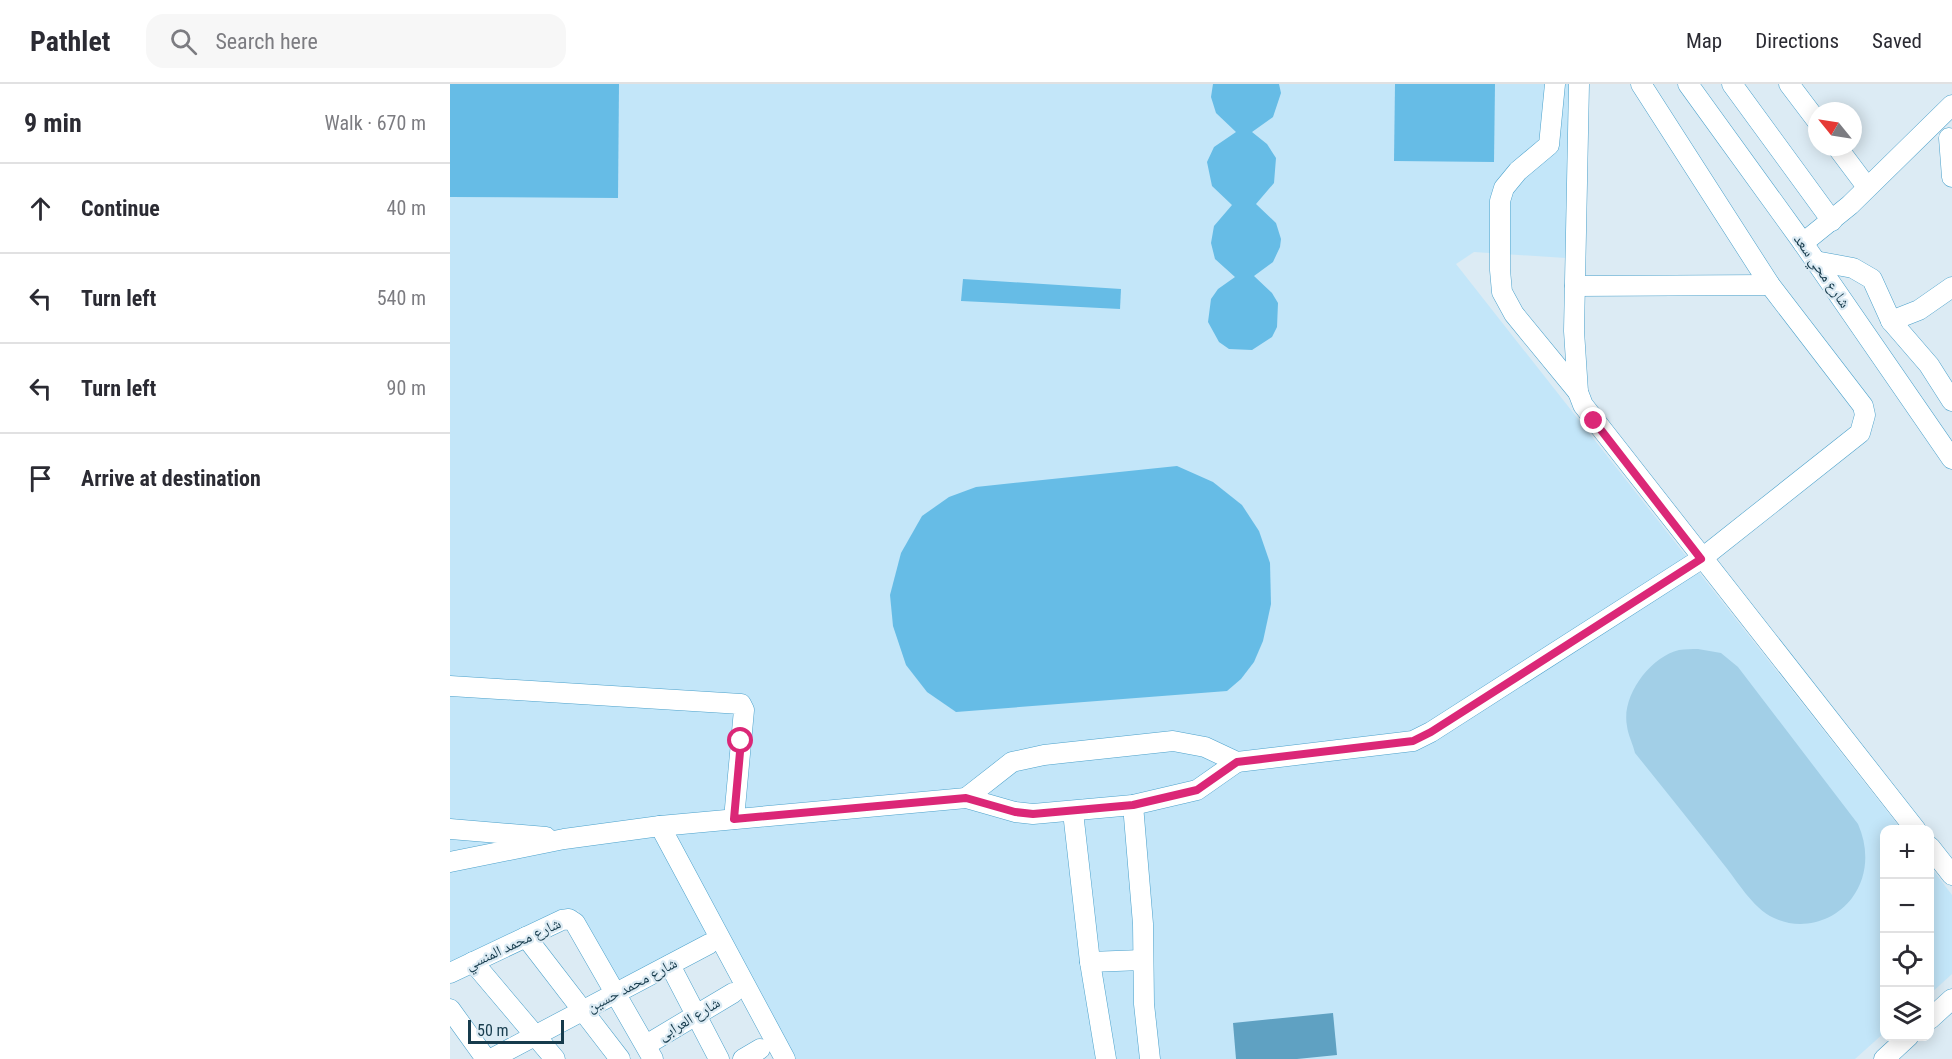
<!DOCTYPE html>
<html lang="en">
<head>
<meta charset="utf-8">
<style>
	body { margin:0; font-family:"Roboto Condensed","Noto Naskh Arabic",sans-serif; background:#f7f7f7; color:#2b2b33 }
	.controls { position:absolute; right:18px; bottom:18px; display:grid; overflow:hidden; border-radius:12px; box-shadow:0 3px 15px #0003 }
	.controls button { width:54px; height:54px; display:grid; place-items:center; padding:0; border:0; border-bottom:2px solid #e1e1e2; background:#fff; color:#2b2b33; font:30px sans-serif }
	.compass { position:absolute; left:1358px; top:18px; width:54px; height:54px; border-radius:50%; background:#fff; box-shadow:0 3px 15px #0003; rotate:300deg }
	.scale { position:absolute; left:18px; bottom:15px; width:96px; box-sizing:border-box; padding-left:6px; border:3px solid #163b4c; border-top:0; font-size:16px; line-height:21px; white-space:nowrap; color:#163b4c; -webkit-text-stroke:4px #dcebf4; paint-order:stroke }
	.stop { position:absolute; width:18px; height:18px; margin:-14px; border:4px solid #db2777; border-radius:50%; background:#fff }
	.stop.end { background:#db2777; border-color:#fff; box-shadow:0 2px 6px #0008 }
	.list { margin:0; padding:0; list-style:none }
	h2 { display:flex; justify-content:space-between; align-items:center; height:78px; margin:0; padding:0 24px; font-size:26px }
	h2 small { font-size:20px; font-weight:400; color:#7c7c81 }
	.list li { display:grid; grid-template-columns:39px 1fr auto; gap:18px; align-items:center; box-sizing:border-box; height:90px; padding:0 24px; border-top:2px solid #e1e1e2 }
	.list b { display:block; font-size:22px; white-space:nowrap }
	.list em { font-size:20px; font-style:normal; color:#7c7c81 }
	.icon { flex:none; width:33px; height:33px; fill:none; stroke:currentColor; stroke-width:2; stroke-linecap:round; stroke-linejoin:round }
	.map { position:relative; flex:none; width:1502px; height:975px; overflow:hidden }
	header { display:flex; align-items:center; gap:36px; box-sizing:border-box; height:84px; padding:0 30px; background:#fff; border-bottom:2px solid #e1e1e2 }
	header strong { font-size:28px }
	nav { display:flex; gap:33px; margin-inline-start:auto; font-size:21px }
	.search { width:420px; height:54px; background:#f7f7f7; display:flex; align-items:center; gap:15px; box-sizing:border-box; padding:0 21px; border-radius:18px; color:#7c7c81; font-size:22px }
	main { display:flex }
	aside { flex:1; background:#fff }
	.map>svg:first-child { display:block }
	.built { fill:#c3e6f9 }
	.green { fill:#a2cfe7 }
	.water { fill:#5fa1c2 }
	.building { fill:#66bce6 }
	.lines { fill:none; stroke-linecap:round; stroke-linejoin:round }
	.minor-casing { stroke:#4ba1cb; stroke-width:21 }
	.minor { stroke:#fff; stroke-width:20 }
	.route { stroke:#db2777; stroke-width:8 }
	.labels { text-anchor:middle; dominant-baseline:central; stroke-width:4.5; stroke-linejoin:round; paint-order:stroke }
	.street-label { font-size:15px; fill:#163b4c; stroke:#dcebf4 }
</style>
</head>
<body>
<header>
<strong>Pathlet</strong>
<div class="search"><svg class="icon" aria-label="search" viewBox="0 0 24 24"><circle cx="10" cy="10" r="6"/><path d="M15 15l6 6"/></svg>Search here</div>
<nav><a>Map</a><a>Directions</a><a>Saved</a></nav>
</header>
<main>
<aside>
<h2>9 min<small>Walk · 670 m</small></h2>
<ul class="list">
<li><svg class="icon" aria-label="ahead" viewBox="0 0 24 24"><path d="M12 20V5M6 11l6-6 6 6"/></svg><div><b>Continue</b></div><em>40 m</em></li>
<li><svg class="icon" aria-label="left" viewBox="0 0 24 24"><path d="M17 20v-9H6M10 6l-5 5 5 5"/></svg><div><b>Turn left</b></div><em>540 m</em></li>
<li><svg class="icon" aria-label="left" viewBox="0 0 24 24"><path d="M17 20v-9H6M10 6l-5 5 5 5"/></svg><div><b>Turn left</b></div><em>90 m</em></li>
<li><svg class="icon" aria-label="arrive" viewBox="0 0 24 24"><path d="M6 21V4h12l-3 4 3 4H6"/></svg><div><b>Arrive at destination</b></div></li>
</ul>
</aside>
<div class="map">
<svg width="1502" height="975" viewBox="0 0 1502 975">
	<rect width="100%" height="100%" fill="#dcebf4"/>
	<!-- built -->
	<g class="built">
		<polygon points="0,0 1119,0 1116,174 1024,168 1006,180 1451,745 1434,746 1434,949 1405,975 331,975 264,849 166,897 128,826 0,881"/>
		<polygon points="1480,782 1502,811 1502,890 1480,910"/>
	</g>
	<!-- green -->
	<path class="green" d="M1248,565L1271,569L1288,583L1408,740C1419,765 1418,792 1402,814C1384,838 1351,847 1324,834C1302,824 1287,796 1271,777C1243,741 1214,705 1185,669C1183,660 1178,651 1177,642C1171,612 1200,573 1229,566C1235,565 1242,565 1248,565Z"/>
	<!-- water -->
	<polygon class="water" points="883,929 887,971 847,975 786,975 783,939"/>
	<!-- building -->
	<g class="building">
		<polygon points="0,0 169,0 168,114 0,113"/>
		<polygon points="763,0 829,0 831,9 823,33 802,48 817,60 826,74 824,99 806,120 826,139 831,155 830,163 823,178 804,192 822,209 828,219 827,243 822,253 802,266 779,265 769,258 758,238 761,215 768,205 785,193 765,175 761,159 764,142 782,121 762,102 757,78 764,63 786,48 766,29 761,13"/>
		<polygon points="945,0 1045,0 1044,78 944,77"/>
		<polygon points="513,195 671,205 670,225 511,217"/>
		<polygon points="727,382 763,398 792,421 809,447 820,479 821,520 813,557 804,578 791,595 777,607 506,628 477,608 456,581 443,542 440,511 451,469 472,432 499,413 526,403"/>
	</g>
	<g class="lines">
		<defs>
			<g id="minor">
				<polyline points="1105,0 1099,61 1068,87 1054,104 1050,117 1050,186 1052,208 1064,230 1128,308"/>
				<polyline points="1129,0 1124,247 1128,308 1133,321 1466,746"/>
				<polyline points="1238,0 1353,159 1502,375"/>
				<polyline points="1282,0 1382,137"/>
				<polyline points="1339,0 1367,37"/>
				<polyline points="1499,54 1502,93"/>
				<polyline points="1387,63 1417,103"/>
				<polyline points="1353,159 1400,121 1502,21"/>
				<polyline points="1365,177 1403,184 1422,195 1441,237 1479,281 1502,317"/>
				<polyline points="1125,202 1320,201"/>
				<polyline points="1441,237 1469,226 1502,203"/>
				<polyline points="0,602 291,620 294,626 284,735"/>
				<polyline points="516,714 562,678 594,671 723,657 755,663 787,678 963,657 981,648 1251,475 1410,349 1415,331 1413,322 1320,201 1191,0"/>
				<polyline points="683,721 693,840 694,920 700,975"/>
				<polyline points="623,728 640,878 656,975"/>
				<polyline points="210,742 335,975"/>
				<polyline points="0,745 96,753"/>
				<polyline points="1480,763 1502,791"/>
				<polyline points="0,778 114,755 210,742 516,714 565,728 583,730 683,721 747,706 787,678"/>
				<polyline points="76,853 170,975"/>
				<polyline points="23,878 105,975"/>
				<polyline points="640,878 692,876"/>
				<polyline points="220,881 269,975"/>
				<polyline points="0,889 112,836 119,835 125,839 203,975"/>
				<polyline points="0,925 36,975"/>
				<polyline points="1480,935 1502,915"/>
				<polyline points="196,961 283,909"/>
				<polyline points="41,975 259,860"/>
				<polyline points="293,975 310,965"/>
				<polyline points="1434,975 1459,952"/>
			</g>
		</defs>
		<!-- minor casing -->
		<use href="#minor" class="minor-casing"/>
		<!-- minor -->
		<use href="#minor" class="minor"/>
	</g>
	<g class="lines">
		<!-- route -->
		<polyline class="route" points="291,657 284,735 516,714 565,728 583,730 683,721 747,706 787,678 963,657 981,648 1251,475 1144,337"/>
	</g>
	<g class="labels">
		<!-- street labels -->
		<g class="street-label">
			<text transform="translate(1372 187) rotate(55)">شارع محي سعد</text>
			<text transform="translate(63 860) rotate(-25)">شارع محمد المنسي</text>
			<text transform="translate(182 901) rotate(-28)">شارع محمد حسين</text>
			<text transform="translate(239 935) rotate(-31)">شارع العرابى</text>
		</g>
	</g>
</svg>
<div class="controls">
<button>+</button>
<button>−</button>
<button><svg class="icon" aria-label="locate" viewBox="0 0 24 24"><circle cx="12" cy="12" r="6"/><path d="M12 2v4M12 18v4M2 12h4M18 12h4"/></svg></button>
<button><svg class="icon" aria-label="layers" viewBox="0 0 24 24"><path d="M12 4l9 5-9 5-9-5zM3 14l9 5 9-5"/></svg></button>
</div>
<svg class="compass" viewBox="-18 -18 36 36"><path d="M0-13l5 13h-10z" fill="#e53935"/><path d="M0 13l5-13h-10z" fill="#7c7c81"/></svg>
<div class="scale">50 m</div>
<div class="stop" style="left:291px;top:657px"></div>
<div class="stop end" style="left:1144px;top:337px"></div>
</div>
</main>
</body>
</html>
